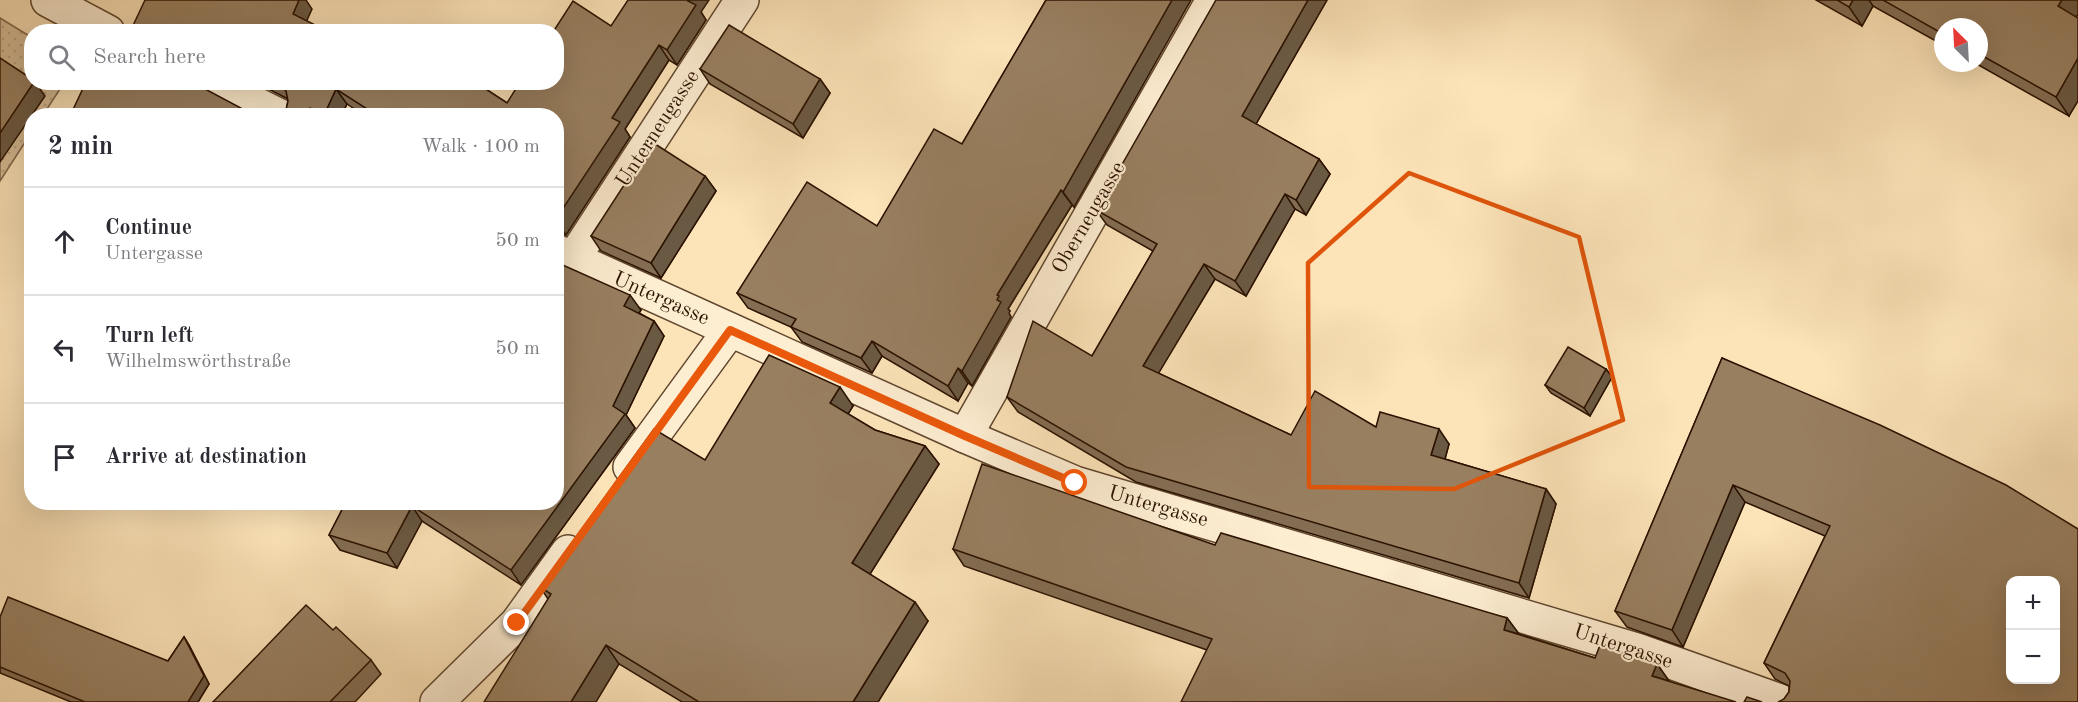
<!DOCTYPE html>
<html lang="en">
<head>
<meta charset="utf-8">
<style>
	body { margin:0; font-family:"Old Standard TT",serif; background:#f7f7f7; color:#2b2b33 }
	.controls { position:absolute; right:18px; bottom:18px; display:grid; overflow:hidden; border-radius:12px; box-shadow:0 6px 24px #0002 }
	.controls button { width:54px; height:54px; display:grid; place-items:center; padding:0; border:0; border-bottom:2px solid #e1e1e2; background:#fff; color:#2b2b33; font:30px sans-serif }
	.compass { position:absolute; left:1934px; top:18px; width:54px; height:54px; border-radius:50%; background:#fff; box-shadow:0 6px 24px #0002; rotate:336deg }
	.stop { position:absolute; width:18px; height:18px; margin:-14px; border:4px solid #ea580c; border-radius:50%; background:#fff }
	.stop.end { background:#ea580c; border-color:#fff; box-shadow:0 2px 6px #0008 }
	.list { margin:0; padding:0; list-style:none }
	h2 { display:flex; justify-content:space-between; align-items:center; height:78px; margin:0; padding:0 24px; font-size:26px }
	h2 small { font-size:20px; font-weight:400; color:#7c7c81 }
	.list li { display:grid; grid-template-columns:39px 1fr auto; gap:18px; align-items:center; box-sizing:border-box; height:108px; padding:0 24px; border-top:2px solid #e1e1e2 }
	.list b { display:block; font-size:22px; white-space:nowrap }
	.list p { margin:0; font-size:20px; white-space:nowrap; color:#7c7c81 }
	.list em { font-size:20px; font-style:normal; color:#7c7c81 }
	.icon { flex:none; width:33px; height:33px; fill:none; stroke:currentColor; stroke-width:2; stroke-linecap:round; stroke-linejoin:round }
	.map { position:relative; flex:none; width:2078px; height:702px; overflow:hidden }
	.search { position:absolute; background:#fff; box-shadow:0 6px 24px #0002; left:24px; top:24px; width:540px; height:66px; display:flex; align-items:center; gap:15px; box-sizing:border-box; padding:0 21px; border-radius:24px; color:#7c7c81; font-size:22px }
	.panel { position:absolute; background:#fff; box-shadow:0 6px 24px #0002; left:24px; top:108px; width:540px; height:402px; border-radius:24px }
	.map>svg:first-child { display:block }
	.grass { fill:url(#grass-dots); stroke:#82684c; stroke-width:1.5 }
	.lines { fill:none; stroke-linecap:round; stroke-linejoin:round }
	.minor-casing { stroke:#5f462e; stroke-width:36 }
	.minor { stroke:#fdedd1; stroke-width:33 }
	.wall { fill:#836d53; stroke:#2b1200; stroke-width:1.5 }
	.shaded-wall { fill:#6a5943; stroke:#2b1200; stroke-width:1.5 }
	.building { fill:#987f60; stroke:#2b1200; stroke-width:1.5; fill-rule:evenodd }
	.route { stroke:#ea580c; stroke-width:8 }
	.marked { fill:none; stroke:#df550b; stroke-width:4.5; stroke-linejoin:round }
	.labels { text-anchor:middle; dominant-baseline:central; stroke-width:4.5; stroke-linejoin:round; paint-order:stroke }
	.street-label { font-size:21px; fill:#2b1200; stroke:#fdedd1 }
</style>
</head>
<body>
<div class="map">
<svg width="2078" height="702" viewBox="0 0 2078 702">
	<defs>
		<pattern id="grass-dots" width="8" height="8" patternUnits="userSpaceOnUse" patternTransform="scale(1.5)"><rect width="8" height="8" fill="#d8bf99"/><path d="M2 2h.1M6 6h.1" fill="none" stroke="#baa382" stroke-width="1.8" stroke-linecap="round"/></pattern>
	</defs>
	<rect width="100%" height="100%" fill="#fce3b8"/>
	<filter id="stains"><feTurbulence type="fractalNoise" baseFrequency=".00333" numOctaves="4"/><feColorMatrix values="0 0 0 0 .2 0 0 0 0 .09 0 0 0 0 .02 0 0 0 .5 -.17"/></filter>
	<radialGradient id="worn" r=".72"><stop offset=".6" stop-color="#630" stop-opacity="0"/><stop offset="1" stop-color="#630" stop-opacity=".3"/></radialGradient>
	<!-- grass -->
	<polygon class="grass" points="0,18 31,37 32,82 64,83 43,115 32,116 31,133 0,181"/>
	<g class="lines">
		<defs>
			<g id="minor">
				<polyline points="48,0 108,32"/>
				<polyline points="212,82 280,116"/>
				<polyline points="556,251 965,436 1075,483 1637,650 1783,702"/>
				<polyline points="573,259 742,0"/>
				<polyline points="965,436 1213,0"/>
				<polyline points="630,467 730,330"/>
				<polyline points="437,702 517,623 568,552"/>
			</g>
		</defs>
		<!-- minor casing -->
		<use href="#minor" class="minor-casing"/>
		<!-- minor -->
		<use href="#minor" class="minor"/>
	</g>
	<!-- wall -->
	<g class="wall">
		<polygon points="1046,0 1074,207 1072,205 1008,309 1010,311 1009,313 1011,317 972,386 968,383 958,401 882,356 872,373 802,342 791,327 748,308 737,293 877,226 962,144"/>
		<polygon points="1327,0 1256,124 1319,159 1330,174 1306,215 1295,209 1246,296 1215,279 1158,373 1291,435 1376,427 1449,444 1445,459 1546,489 1556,504 1529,598 1136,482 1018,412 1007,397 1092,356 1153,251 1107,225 1096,210"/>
		<polygon points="1816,0 2078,0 2069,116 1975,63 1979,63 1979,27 1943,27 1943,45 1873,6 1862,26"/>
		<polygon points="701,12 706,20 677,65 669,60 625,129 630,137 566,235 556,233 556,116 365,116 347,104 341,116 281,116 286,110 288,101 288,99 255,82 475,82 507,103 611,26"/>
		<polygon points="700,69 820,79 830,93 803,138 710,84"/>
		<polygon points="705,176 716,191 661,278 601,251 591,236"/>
		<polygon points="556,262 641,310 639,313 654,321 664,336 626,415 635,428 521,585 422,521 397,568 340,550 329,535 346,502 556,502"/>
		<polygon points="1722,358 2078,529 1784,699 1789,692 1789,686 1775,679 1764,663 1825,536 1745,502 1683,647 1627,627 1615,611"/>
		<polygon points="1606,369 1612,377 1590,416 1551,393 1545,385"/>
		<polygon points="853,406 848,414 875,430 925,446 939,464 870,574 928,621 878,702 682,702 619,664 548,599 540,587 705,460"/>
		<polygon points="1215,545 1507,618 1519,634 1595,658 1657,664 1669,681 1207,650 964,566 953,549"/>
		<polygon points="0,617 168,661 184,637 189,645 209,684 198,702 71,702 0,673"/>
		<polygon points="333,630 371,660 381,674 355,702 213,702"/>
	</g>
	<!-- shaded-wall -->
	<g class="shaded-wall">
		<polygon points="299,0 306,0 312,9 303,29 293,14"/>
		<polygon points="689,0 709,0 701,12 706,20 677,65 667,50"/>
		<polygon points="1172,0 1191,0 1074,207 1063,192"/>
		<polygon points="1308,0 1327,0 1252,131 1242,116"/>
		<polygon points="1853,0 1869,0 1873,6 1862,26 1849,7"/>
		<polygon points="2062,0 2078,0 2078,14 2071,25 2058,6"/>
		<polygon points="659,45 669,60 625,129 630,137 566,235 556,221 556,219 612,118"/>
		<polygon points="2078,58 2078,101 2069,116 2056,97"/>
		<polygon points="820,79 830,93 803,138 793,124"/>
		<polygon points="34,82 35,82 45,96 0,162 0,133"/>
		<polygon points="336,89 347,104 341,116 325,116 324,115"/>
		<polygon points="310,108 315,116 306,116"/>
		<polygon points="1319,159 1330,174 1306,215 1296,200"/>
		<polygon points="705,176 716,191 661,278 651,263"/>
		<polygon points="1061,190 1072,205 1008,309 1010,311 1009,313 1011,317 972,386 962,371 997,300 997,295"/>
		<polygon points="1285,194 1295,209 1246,296 1235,281"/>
		<polygon points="1204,264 1215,279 1154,381 1143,366"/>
		<polygon points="630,295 641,310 634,321 624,306"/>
		<polygon points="654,321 664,336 626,415 635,428 521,585 511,570 613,406"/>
		<polygon points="872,341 882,356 872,373 861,358"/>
		<polygon points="958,368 968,383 958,401 948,386"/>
		<polygon points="1606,369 1612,377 1590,416 1584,408"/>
		<polygon points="840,387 853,406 843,422 830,403"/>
		<polygon points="1439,429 1449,444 1442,470 1431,455"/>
		<polygon points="925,446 939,464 865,582 852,563"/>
		<polygon points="1733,485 1745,502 1683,647 1672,630"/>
		<polygon points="1546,489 1556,504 1529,598 1519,583"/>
		<polygon points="412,506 422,521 397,568 387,553"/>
		<polygon points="915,602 928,621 878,702 853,702"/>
		<polygon points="1507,618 1519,634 1504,630"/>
		<polygon points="184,637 189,645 209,684 198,702 188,702"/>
		<polygon points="606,645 619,664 596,702 571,702"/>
		<polygon points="1657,664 1669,681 1652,676"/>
	</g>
	<!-- building -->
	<g class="building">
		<polygon points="145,0 299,0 293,14 329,32 130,32"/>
		<polygon points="628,0 689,0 688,1 696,5 667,50 659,45 612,118 620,122 556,219 556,116 378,116 336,89 324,115 310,108 306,116 281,116 286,110 288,101 286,91 278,84 274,82 475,82 507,103 520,82 556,82 556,32 553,32 573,1 611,26"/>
		<polygon points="1046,0 1172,0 1063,192 1061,190 997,295 999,296 997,300 1001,302 962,371 958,368 948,386 872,341 861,358 791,327 796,319 737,293 807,182 877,226 934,129 962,144"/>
		<polygon points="1216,0 1308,0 1242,116 1319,159 1296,200 1285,194 1235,281 1204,264 1143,366 1291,435 1315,391 1376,427 1380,412 1439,429 1431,455 1546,489 1519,583 1126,467 1007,397 1033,321 1092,356 1157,244 1096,210"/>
		<polygon points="1837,0 1853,0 1849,7"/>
		<polygon points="1883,0 2062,0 2058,6 2078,18 2078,58 2056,97 1979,54 1979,27 1943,27 1943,34"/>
		<polygon points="729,25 820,79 793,124 700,69"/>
		<polygon points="0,58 32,79 32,82 34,82 0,133"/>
		<polygon points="86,82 192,82 256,116 70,116"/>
		<polygon points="652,142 705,176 651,263 591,236"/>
		<polygon points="556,262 630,295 624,306 654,321 613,406 625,414 511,570 412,506 387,553 329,535 346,502 556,502"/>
		<polygon points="1568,347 1606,369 1584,408 1545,385"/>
		<polygon points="769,355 840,387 830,403 875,430 925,446 852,563 915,602 853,702 699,702 606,645 571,702 484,702 551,594 540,587 654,429 705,460"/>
		<path d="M1722,358L1880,425L2006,485L2078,529V702H1778L1784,699L1789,692L1790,681L1785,673L1764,663L1830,526L1733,485L1672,630L1615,611ZM2010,580H2055V680H2010Z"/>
		<polygon points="982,464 1215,545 1221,533 1507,618 1504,630 1595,658 1600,645 1657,664 1652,676 1736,702 1181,702 1212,639 953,549"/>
		<polygon points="8,597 168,661 184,637 204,676 188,702 85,702 0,667 0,617"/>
		<polygon points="306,605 333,630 336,627 371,660 330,702 213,702"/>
		<polygon points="1747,697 1762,702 1744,702"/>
	</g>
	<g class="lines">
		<!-- route -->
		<polyline class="route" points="517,623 730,330 965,436 1075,483"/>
	</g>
	<!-- marked area -->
	<path class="marked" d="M1409,173L1579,237L1623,420L1454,489L1309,487L1308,263Z"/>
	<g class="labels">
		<!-- street labels -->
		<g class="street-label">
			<text transform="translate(658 129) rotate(-57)">Unterneugasse</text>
			<text transform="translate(1089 218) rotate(-60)">Oberneugasse</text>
			<text transform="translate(661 299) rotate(24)">Untergasse</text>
			<text transform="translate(1158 507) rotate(16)">Untergasse</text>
			<text transform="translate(1623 647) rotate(18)">Untergasse</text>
		</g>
	</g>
	<rect width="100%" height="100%" filter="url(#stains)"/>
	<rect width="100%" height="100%" fill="url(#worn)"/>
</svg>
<div class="controls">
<button>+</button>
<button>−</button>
</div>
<svg class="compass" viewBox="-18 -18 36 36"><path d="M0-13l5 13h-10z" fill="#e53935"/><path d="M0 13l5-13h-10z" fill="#7c7c81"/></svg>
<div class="stop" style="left:1075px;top:483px"></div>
<div class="stop end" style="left:517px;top:623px"></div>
<div class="search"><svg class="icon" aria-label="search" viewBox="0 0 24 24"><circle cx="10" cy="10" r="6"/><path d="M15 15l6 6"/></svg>Search here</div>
<section class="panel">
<h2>2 min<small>Walk · 100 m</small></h2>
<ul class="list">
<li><svg class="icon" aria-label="ahead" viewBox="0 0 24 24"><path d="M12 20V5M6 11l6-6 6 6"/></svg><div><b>Continue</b><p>Untergasse</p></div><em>50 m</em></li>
<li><svg class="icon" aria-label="left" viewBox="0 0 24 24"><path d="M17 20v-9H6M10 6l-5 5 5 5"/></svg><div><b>Turn left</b><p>Wilhelmswörthstraße</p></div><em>50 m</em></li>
<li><svg class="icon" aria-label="arrive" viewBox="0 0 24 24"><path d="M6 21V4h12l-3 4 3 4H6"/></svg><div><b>Arrive at destination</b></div></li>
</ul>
</section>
</div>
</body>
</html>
